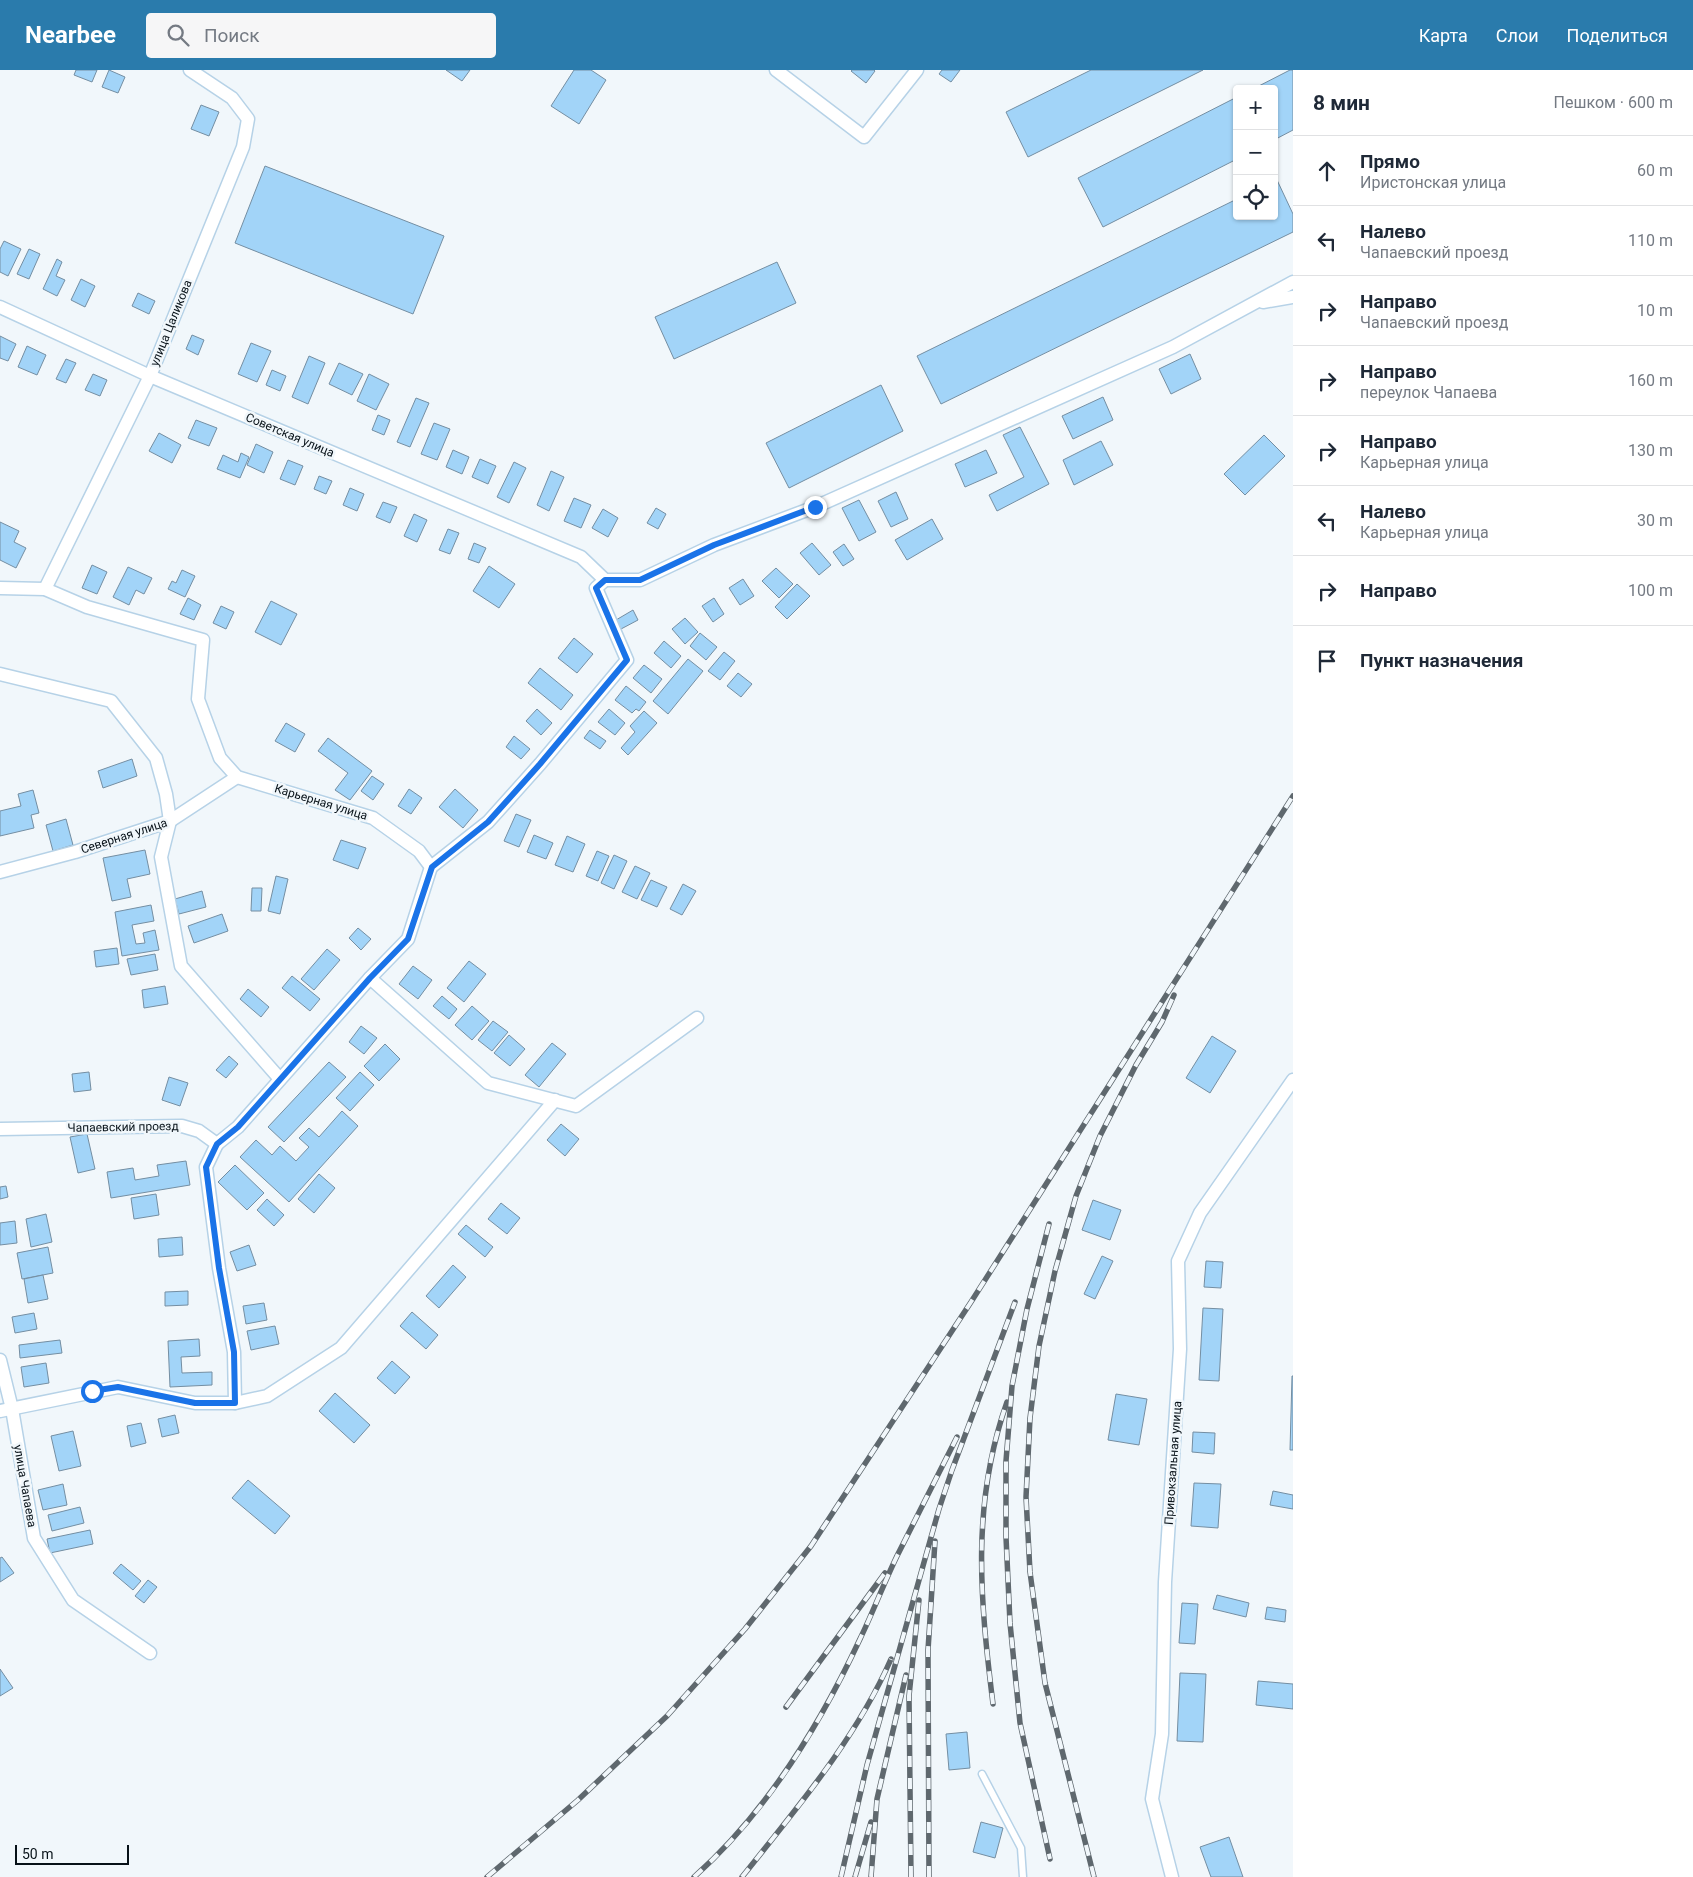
<!DOCTYPE html>
<html lang="ru">
<head>
<meta charset="utf-8">
<style>
	body { margin:0; font-family:Roboto,sans-serif; background:#f6f6f7; color:#1f2937 }
	.controls { position:absolute; right:15px; top:15px; display:grid; overflow:hidden; border-radius:5px; box-shadow:0 1px 4px #0004 }
	.controls button { width:45px; height:45px; display:grid; place-items:center; padding:0; border:0; border-bottom:1px solid #e0e1e3; background:#fff; color:#1f2937; font:25px sans-serif }
	.scale { position:absolute; left:15px; bottom:12px; width:114px; box-sizing:border-box; padding-left:5px; border:2px solid #071118; border-top:0; font-size:14px; line-height:18px; white-space:nowrap; color:#071118; -webkit-text-stroke:4px #f1f7fb; paint-order:stroke }
	.stop { position:absolute; width:15px; height:15px; margin:-11px; border:4px solid #1a73e8; border-radius:50%; background:#fff }
	.stop.end { background:#1a73e8; border-color:#fff; box-shadow:0 1px 5px #0008 }
	.list { margin:0; padding:0; list-style:none }
	h2 { display:flex; justify-content:space-between; align-items:center; height:65px; margin:0; padding:0 20px; font-size:21px }
	h2 small { font-size:16px; font-weight:400; color:#747a83 }
	.list li { display:grid; grid-template-columns:32px 1fr auto; gap:15px; align-items:center; box-sizing:border-box; height:70px; padding:0 20px; border-top:1px solid #e0e1e3 }
	.list b { display:block; font-size:19px; white-space:nowrap }
	.list p { margin:0; font-size:16px; white-space:nowrap; color:#747a83 }
	.list em { font-size:16px; font-style:normal; color:#747a83 }
	.icon { flex:none; width:28px; height:28px; fill:none; stroke:currentColor; stroke-width:2; stroke-linecap:round; stroke-linejoin:round }
	.map { position:relative; flex:none; width:1293px; height:1807px; overflow:hidden }
	header { display:flex; align-items:center; gap:30px; box-sizing:border-box; height:70px; padding:0 25px; background:#2a7bac; color:#fff }
	header strong { font-size:24px }
	nav { display:flex; gap:28px; margin-inline-start:auto; font-size:18px }
	.search { width:350px; height:45px; background:#f6f6f7; display:flex; align-items:center; gap:12px; box-sizing:border-box; padding:0 18px; border-radius:5px; color:#747a83; font-size:19px }
	main { display:flex }
	aside { flex:1; background:#fff }
	.map>svg:first-child { display:block }
	.building { fill:#a2d4f8; stroke:#748ea2 }
	.lines { fill:none; stroke-linecap:round; stroke-linejoin:round }
	.lane-casing { stroke:#b6d2e7; stroke-width:9 }
	.street-casing { stroke:#b6d2e7; stroke-width:15 }
	.lane { stroke:#fff; stroke-width:6 }
	.street { stroke:#fff; stroke-width:12 }
	.rail-casing { stroke:#5f686e; stroke-width:5.5 }
	.rail { stroke:#f1f7fb; stroke-width:4; stroke-dasharray:11; stroke-linecap:butt }
	.route { stroke:#1a73e8; stroke-width:6 }
	.labels { text-anchor:middle; dominant-baseline:central; stroke-width:5; stroke-linejoin:round; paint-order:stroke }
	.street-label { font-size:12px; fill:#071118; stroke:#f1f7fb }
</style>
</head>
<body>
<header>
<strong>Nearbee</strong>
<div class="search"><svg class="icon" aria-label="search" viewBox="0 0 24 24"><circle cx="10" cy="10" r="6"/><path d="M15 15l6 6"/></svg>Поиск</div>
<nav><a>Карта</a><a>Слои</a><a>Поделиться</a></nav>
</header>
<main>
<div class="map">
<svg width="1293" height="1807" viewBox="0 0 1293 1807">
	<rect width="100%" height="100%" fill="#f1f7fb"/>
	<!-- building -->
	<g class="building">
		<polygon points="76,0 97,0 92,12 74,5"/>
		<polygon points="109,0 125,7 118,23 102,17"/>
		<polygon points="446,0 470,0 462,11"/>
		<polygon points="574,0 591,0 606,10 579,54 551,36"/>
		<polygon points="852,0 874,0 875,1 866,13 851,1"/>
		<polygon points="942,0 960,0 951,12 939,4"/>
		<polygon points="1091,0 1203,0 1028,87 1006,42"/>
		<polygon points="1290,0 1293,0 1293,60 1274,70 1274,19 1253,19"/>
		<polygon points="1237,27 1237,89 1103,157 1078,108"/>
		<polygon points="201,35 219,42 209,66 191,59"/>
		<polygon points="265,96 444,166 413,244 235,173"/>
		<polygon points="1277,110 1293,144 1293,162 941,334 917,286 1237,129 1237,146 1274,146 1274,111"/>
		<polygon points="4,171 21,179 8,206 0,202 0,179"/>
		<polygon points="29,179 40,184 29,209 17,204"/>
		<polygon points="57,189 62,192 56,206 65,210 57,226 43,219"/>
		<polygon points="777,192 796,233 674,289 655,247"/>
		<polygon points="81,209 95,216 85,237 71,230"/>
		<polygon points="138,223 155,231 149,244 132,236"/>
		<polygon points="192,265 204,270 198,285 186,279"/>
		<polygon points="0,266 16,274 8,291 0,288"/>
		<polygon points="251,273 271,281 257,312 238,304"/>
		<polygon points="27,276 46,285 37,305 18,297"/>
		<polygon points="1190,284 1201,309 1171,324 1159,299"/>
		<polygon points="309,286 325,293 308,334 292,327"/>
		<polygon points="66,289 76,293 66,313 56,309"/>
		<polygon points="339,293 363,304 352,325 329,314"/>
		<polygon points="272,300 286,306 280,321 266,315"/>
		<polygon points="93,304 107,310 100,326 85,320"/>
		<polygon points="369,304 389,314 376,340 357,331"/>
		<polygon points="881,315 903,361 789,418 766,373"/>
		<polygon points="1103,327 1113,350 1073,369 1062,346"/>
		<polygon points="416,328 429,333 410,377 397,372"/>
		<polygon points="378,345 390,350 384,365 372,360"/>
		<polygon points="196,350 217,358 209,376 188,368"/>
		<polygon points="434,353 450,359 437,390 421,384"/>
		<polygon points="1020,357 1049,414 997,441 989,425 1024,407 1003,365"/>
		<polygon points="159,363 181,375 172,393 149,381"/>
		<polygon points="1264,365 1285,386 1245,425 1224,404"/>
		<polygon points="1101,371 1113,395 1074,415 1063,390"/>
		<polygon points="256,374 273,382 264,403 247,395"/>
		<polygon points="453,380 469,387 462,404 446,397"/>
		<polygon points="986,380 997,403 965,417 955,394"/>
		<polygon points="241,383 249,387 240,408 217,399 223,385 238,392"/>
		<polygon points="480,389 496,396 488,414 472,407"/>
		<polygon points="288,390 303,396 295,415 280,409"/>
		<polygon points="514,392 526,398 509,433 497,427"/>
		<polygon points="551,401 564,407 549,441 537,435"/>
		<polygon points="319,406 332,411 326,424 314,419"/>
		<polygon points="350,418 364,424 357,441 343,435"/>
		<polygon points="896,422 908,449 891,457 878,431"/>
		<polygon points="574,428 591,435 581,458 564,451"/>
		<polygon points="859,430 876,462 859,471 842,438"/>
		<polygon points="383,432 397,437 390,453 376,447"/>
		<polygon points="656,438 666,444 658,459 647,453"/>
		<polygon points="603,439 618,448 608,467 592,458"/>
		<polygon points="414,444 427,450 417,472 404,466"/>
		<polygon points="932,449 943,469 907,490 895,470"/>
		<polygon points="0,452 19,461 14,472 26,478 16,498 0,490"/>
		<polygon points="448,459 459,463 450,484 439,480"/>
		<polygon points="474,473 486,478 479,493 468,489"/>
		<polygon points="812,473 831,495 819,505 800,483"/>
		<polygon points="844,474 854,489 843,496 833,482"/>
		<polygon points="92,495 107,502 97,524 82,518"/>
		<polygon points="489,496 515,514 499,538 473,521"/>
		<polygon points="128,497 152,508 144,524 136,520 129,535 113,527"/>
		<polygon points="776,498 793,514 779,528 762,511"/>
		<polygon points="182,500 195,506 185,527 168,519 172,511 176,513"/>
		<polygon points="743,509 754,526 740,535 729,518"/>
		<polygon points="797,514 810,526 787,549 775,537"/>
		<polygon points="188,528 201,535 194,550 180,544"/>
		<polygon points="714,528 724,544 713,552 702,536"/>
		<polygon points="271,531 297,544 281,575 255,562"/>
		<polygon points="221,536 234,542 226,559 213,553"/>
		<polygon points="633,540 638,550 621,559 616,550"/>
		<polygon points="685,548 698,562 685,574 672,559"/>
		<polygon points="700,563 717,577 706,590 690,576"/>
		<polygon points="574,568 593,584 577,603 558,588"/>
		<polygon points="664,571 681,586 671,598 654,583"/>
		<polygon points="724,582 735,591 720,610 708,601"/>
		<polygon points="688,589 703,601 668,644 653,631"/>
		<polygon points="644,595 662,609 651,623 633,608"/>
		<polygon points="540,598 573,625 561,640 528,613"/>
		<polygon points="738,603 752,614 741,627 727,616"/>
		<polygon points="626,616 646,632 639,641 636,639 632,643 615,630"/>
		<polygon points="537,639 552,653 541,665 526,651"/>
		<polygon points="609,639 625,653 615,665 598,652"/>
		<polygon points="644,641 657,653 628,685 621,678 635,662 630,656"/>
		<polygon points="286,653 305,664 295,682 275,671"/>
		<polygon points="590,660 606,671 600,679 584,668"/>
		<polygon points="514,666 530,679 521,689 506,677"/>
		<polygon points="328,668 372,701 350,730 335,720 348,703 318,681"/>
		<polygon points="132,689 137,706 103,718 98,701"/>
		<polygon points="372,706 384,714 373,730 361,721"/>
		<polygon points="409,719 422,728 411,744 398,736"/>
		<polygon points="455,719 478,740 463,758 439,737"/>
		<polygon points="33,720 39,743 31,745 34,758 0,766 0,741 21,736 18,724"/>
		<polygon points="516,744 531,750 519,777 504,771"/>
		<polygon points="66,749 73,775 53,781 46,755"/>
		<polygon points="534,765 553,773 546,789 527,782"/>
		<polygon points="567,766 585,774 573,802 555,795"/>
		<polygon points="341,770 366,778 358,799 333,790"/>
		<polygon points="145,780 150,804 127,809 131,827 112,831 103,788"/>
		<polygon points="597,781 609,786 598,811 586,806"/>
		<polygon points="614,785 627,791 614,819 601,813"/>
		<polygon points="635,796 650,803 637,829 622,822"/>
		<polygon points="276,806 288,809 280,844 268,841"/>
		<polygon points="651,810 667,817 657,837 641,830"/>
		<polygon points="683,814 696,821 682,845 670,839"/>
		<polygon points="252,818 262,818 261,841 251,841"/>
		<polygon points="202,821 206,837 179,844 175,829"/>
		<polygon points="151,835 154,851 132,855 136,874 145,873 143,863 155,860 159,880 122,886 115,842"/>
		<polygon points="222,844 228,861 194,873 188,856"/>
		<polygon points="358,858 371,869 361,880 349,868"/>
		<polygon points="117,878 119,894 96,897 94,881"/>
		<polygon points="327,879 340,890 314,920 301,909"/>
		<polygon points="155,884 158,900 131,905 127,889"/>
		<polygon points="469,891 486,904 464,932 447,918"/>
		<polygon points="413,896 432,910 418,929 399,914"/>
		<polygon points="292,906 320,929 310,941 282,918"/>
		<polygon points="165,916 168,934 144,938 142,920"/>
		<polygon points="248,919 269,937 261,947 240,929"/>
		<polygon points="442,926 457,939 449,949 433,936"/>
		<polygon points="472,936 489,951 472,970 455,955"/>
		<polygon points="493,951 508,962 492,981 478,970"/>
		<polygon points="361,956 377,968 364,984 349,972"/>
		<polygon points="509,965 525,979 510,996 494,983"/>
		<polygon points="1212,966 1236,981 1210,1023 1186,1008"/>
		<polygon points="552,973 566,984 539,1017 525,1005"/>
		<polygon points="385,974 400,989 379,1011 364,996"/>
		<polygon points="229,986 238,994 226,1008 216,1000"/>
		<polygon points="329,992 346,1007 284,1072 268,1057"/>
		<polygon points="89,1002 91,1020 74,1022 72,1004"/>
		<polygon points="360,1002 374,1015 350,1041 336,1028"/>
		<polygon points="169,1007 188,1013 180,1036 162,1030"/>
		<polygon points="342,1041 358,1056 289,1132 240,1087 256,1070 272,1085 280,1076 296,1091 309,1077 299,1068 309,1058 319,1067"/>
		<polygon points="561,1054 579,1069 565,1086 547,1070"/>
		<polygon points="87,1064 95,1099 78,1103 70,1067"/>
		<polygon points="186,1091 190,1115 111,1128 107,1102 133,1098 135,1110 159,1106 157,1095"/>
		<polygon points="235,1095 264,1123 247,1140 218,1112"/>
		<polygon points="319,1104 335,1118 314,1143 298,1129"/>
		<polygon points="6,1116 8,1127 0,1129 0,1117"/>
		<polygon points="156,1124 159,1145 134,1149 131,1128"/>
		<polygon points="267,1129 284,1145 274,1156 257,1140"/>
		<polygon points="1093,1130 1121,1140 1110,1170 1082,1160"/>
		<polygon points="501,1133 520,1148 507,1164 488,1149"/>
		<polygon points="46,1144 52,1172 31,1177 26,1149"/>
		<polygon points="15,1151 17,1173 0,1175 0,1153"/>
		<polygon points="466,1155 493,1177 485,1187 458,1164"/>
		<polygon points="182,1167 183,1185 159,1187 158,1169"/>
		<polygon points="249,1175 256,1195 237,1201 230,1182"/>
		<polygon points="48,1177 53,1203 22,1209 17,1183"/>
		<polygon points="1102,1186 1113,1191 1095,1229 1084,1224"/>
		<polygon points="1206,1191 1223,1192 1221,1218 1204,1217"/>
		<polygon points="453,1195 466,1207 439,1238 426,1226"/>
		<polygon points="43,1205 48,1229 28,1233 24,1209"/>
		<polygon points="188,1221 188,1235 165,1236 165,1222"/>
		<polygon points="264,1233 267,1250 246,1254 243,1236"/>
		<polygon points="1203,1238 1223,1239 1219,1311 1199,1310"/>
		<polygon points="412,1242 438,1265 426,1279 400,1256"/>
		<polygon points="34,1243 37,1259 15,1263 12,1247"/>
		<polygon points="275,1256 279,1274 251,1280 247,1261"/>
		<polygon points="199,1269 200,1286 181,1287 182,1303 212,1302 212,1315 170,1317 168,1271"/>
		<polygon points="60,1270 62,1283 20,1288 19,1275"/>
		<polygon points="392,1291 410,1307 395,1324 377,1308"/>
		<polygon points="46,1293 49,1313 24,1317 21,1297"/>
		<polygon points="1292,1306 1293,1306 1293,1380 1290,1380"/>
		<polygon points="335,1323 370,1355 354,1373 319,1341"/>
		<polygon points="1116,1324 1147,1329 1139,1375 1108,1370"/>
		<polygon points="175,1345 179,1363 162,1367 158,1349"/>
		<polygon points="141,1353 146,1373 131,1377 127,1356"/>
		<polygon points="73,1361 81,1396 59,1401 51,1366"/>
		<polygon points="1193,1362 1215,1363 1214,1384 1192,1382"/>
		<polygon points="248,1410 290,1446 275,1464 232,1428"/>
		<polygon points="1194,1413 1221,1414 1218,1458 1191,1456"/>
		<polygon points="63,1414 67,1435 43,1440 38,1420"/>
		<polygon points="1273,1421 1293,1425 1293,1439 1270,1435"/>
		<polygon points="80,1437 84,1453 52,1461 48,1445"/>
		<polygon points="90,1460 93,1474 50,1483 47,1469"/>
		<polygon points="2,1487 14,1503 0,1512 0,1488"/>
		<polygon points="121,1494 141,1511 133,1520 113,1503"/>
		<polygon points="148,1510 157,1517 144,1533 135,1526"/>
		<polygon points="1217,1525 1249,1533 1246,1547 1213,1539"/>
		<polygon points="1182,1533 1198,1534 1195,1574 1179,1573"/>
		<polygon points="1267,1537 1286,1540 1285,1552 1265,1549"/>
		<polygon points="0,1599 13,1618 0,1626"/>
		<polygon points="1180,1603 1206,1604 1203,1672 1177,1671"/>
		<polygon points="1258,1611 1293,1614 1293,1639 1256,1635"/>
		<polygon points="967,1662 970,1698 949,1700 946,1664"/>
		<polygon points="981,1752 1003,1758 995,1788 973,1782"/>
		<polygon points="1229,1767 1243,1807 1211,1807 1200,1777"/>
	</g>
	<g class="lines">
		<defs>
			<polyline id="lane" points="982,1704 1021,1778 1023,1807"/>
			<g id="street">
				<polyline points="776,0 864,67 917,0"/>
				<polyline points="1263,232 1293,227"/>
				<polyline points="0,237 150,306 581,487 605,510 640,510 714,475 815,437 1173,277 1293,212"/>
				<polyline points="0,518 45,519 87,537 203,570 198,629 220,688 237,707 373,748 419,781 431,797 488,752 540,694 627,590 596,518 605,510"/>
				<polyline points="45,519 150,306 243,77 248,49 232,28 190,0"/>
				<polyline points="0,604 111,631 156,688 166,724 170,751 161,787 181,896 280,1009"/>
				<polyline points="0,802 75,782 170,751 237,707"/>
				<polyline points="370,908 488,1013 576,1036 697,948"/>
				<polyline points="0,1059 182,1056 199,1061 217,1074 206,1097 219,1198 234,1282 235,1333"/>
				<polyline points="217,1074 238,1057 370,908 408,869 431,797"/>
				<polyline points="0,1290 12,1339 34,1468 73,1530 150,1583"/>
				<polyline points="0,1341 118,1317 195,1333 235,1333 267,1326 341,1278 555,1030"/>
				<polyline points="1172,1807 1152,1729 1162,1664 1165,1512 1180,1279 1178,1191 1200,1143 1293,1010"/>
			</g>
		</defs>
		<!-- lane casing -->
		<use href="#lane" class="lane-casing"/>
		<!-- street casing -->
		<use href="#street" class="street-casing"/>
		<!-- lane -->
		<use href="#lane" class="lane"/>
		<!-- street -->
		<use href="#street" class="street"/>
		<defs>
			<g id="rail">
				<polyline points="1049,1154 1027,1239 1012,1316 1006,1391 1006,1467 1010,1553 1020,1653 1050,1789"/>
				<path d="M993,1634C980,1529 971,1434 1007,1332"/>
				<polyline points="786,1637 885,1503"/>
				<polyline points="487,1807 578,1730 667,1646 745,1559 811,1476 971,1232 1293,726"/>
				<path d="M694,1807C767,1742 819,1657 860,1569C873,1542 884,1513 897,1486C917,1446 937,1407 957,1367"/>
				<path d="M742,1807C796,1739 856,1669 891,1589"/>
				<polyline points="841,1807 867,1695 939,1439 952,1400 1015,1232"/>
				<polyline points="855,1807 871,1752"/>
				<polyline points="871,1807 877,1729 906,1605"/>
				<polyline points="911,1807 909,1626 919,1530"/>
				<polyline points="929,1807 928,1580 935,1471"/>
				<polyline points="1094,1807 1045,1613 1030,1502 1026,1427 1030,1348 1039,1276 1055,1201 1076,1126 1100,1066 1136,995 1162,952 1174,925"/>
			</g>
		</defs>
		<!-- rail casing -->
		<use href="#rail" class="rail-casing"/>
		<!-- rail -->
		<use href="#rail" class="rail"/>
	</g>
	<g class="lines">
		<!-- route -->
		<polyline class="route" points="92,1321 118,1317 195,1333 235,1333 234,1282 219,1198 206,1097 217,1074 238,1057 370,908 408,869 432,797 488,752 540,694 627,590 596,518 605,510 640,510 714,475 815,437"/>
	</g>
	<g class="labels">
		<!-- street labels -->
		<g class="street-label">
			<text transform="translate(171 253) rotate(-68)">улица Цаликова</text>
			<text transform="translate(290 365) rotate(23)">Советская улица</text>
			<text transform="translate(321 732) rotate(17)">Карьерная улица</text>
			<text transform="translate(124 766) rotate(-18)">Северная улица</text>
			<text transform="translate(123 1057) rotate(-1)">Чапаевский проезд</text>
			<text transform="translate(1173 1393) rotate(-86)">Привокзальная улица</text>
			<text transform="translate(25 1416) rotate(80)">улица Чапаева</text>
		</g>
	</g>
</svg>
<div class="controls">
<button>+</button>
<button>−</button>
<button><svg class="icon" aria-label="locate" viewBox="0 0 24 24"><circle cx="12" cy="12" r="6"/><path d="M12 2v4M12 18v4M2 12h4M18 12h4"/></svg></button>
</div>
<div class="scale">50 m</div>
<div class="stop" style="left:92px;top:1321px"></div>
<div class="stop end" style="left:815px;top:437px"></div>
</div>
<aside>
<h2>8 мин<small>Пешком · 600 m</small></h2>
<ul class="list">
<li><svg class="icon" aria-label="ahead" viewBox="0 0 24 24"><path d="M12 20V5M6 11l6-6 6 6"/></svg><div><b>Прямо</b><p>Иристонская улица</p></div><em>60 m</em></li>
<li><svg class="icon" aria-label="left" viewBox="0 0 24 24"><path d="M17 20v-9H6M10 6l-5 5 5 5"/></svg><div><b>Налево</b><p>Чапаевский проезд</p></div><em>110 m</em></li>
<li><svg class="icon" aria-label="right" viewBox="0 0 24 24"><path d="M7 20v-9h11M14 6l5 5-5 5"/></svg><div><b>Направо</b><p>Чапаевский проезд</p></div><em>10 m</em></li>
<li><svg class="icon" aria-label="right" viewBox="0 0 24 24"><path d="M7 20v-9h11M14 6l5 5-5 5"/></svg><div><b>Направо</b><p>переулок Чапаева</p></div><em>160 m</em></li>
<li><svg class="icon" aria-label="right" viewBox="0 0 24 24"><path d="M7 20v-9h11M14 6l5 5-5 5"/></svg><div><b>Направо</b><p>Карьерная улица</p></div><em>130 m</em></li>
<li><svg class="icon" aria-label="left" viewBox="0 0 24 24"><path d="M17 20v-9H6M10 6l-5 5 5 5"/></svg><div><b>Налево</b><p>Карьерная улица</p></div><em>30 m</em></li>
<li><svg class="icon" aria-label="right" viewBox="0 0 24 24"><path d="M7 20v-9h11M14 6l5 5-5 5"/></svg><div><b>Направо</b></div><em>100 m</em></li>
<li><svg class="icon" aria-label="arrive" viewBox="0 0 24 24"><path d="M6 21V4h12l-3 4 3 4H6"/></svg><div><b>Пункт назначения</b></div></li>
</ul>
</aside>
</main>
</body>
</html>
